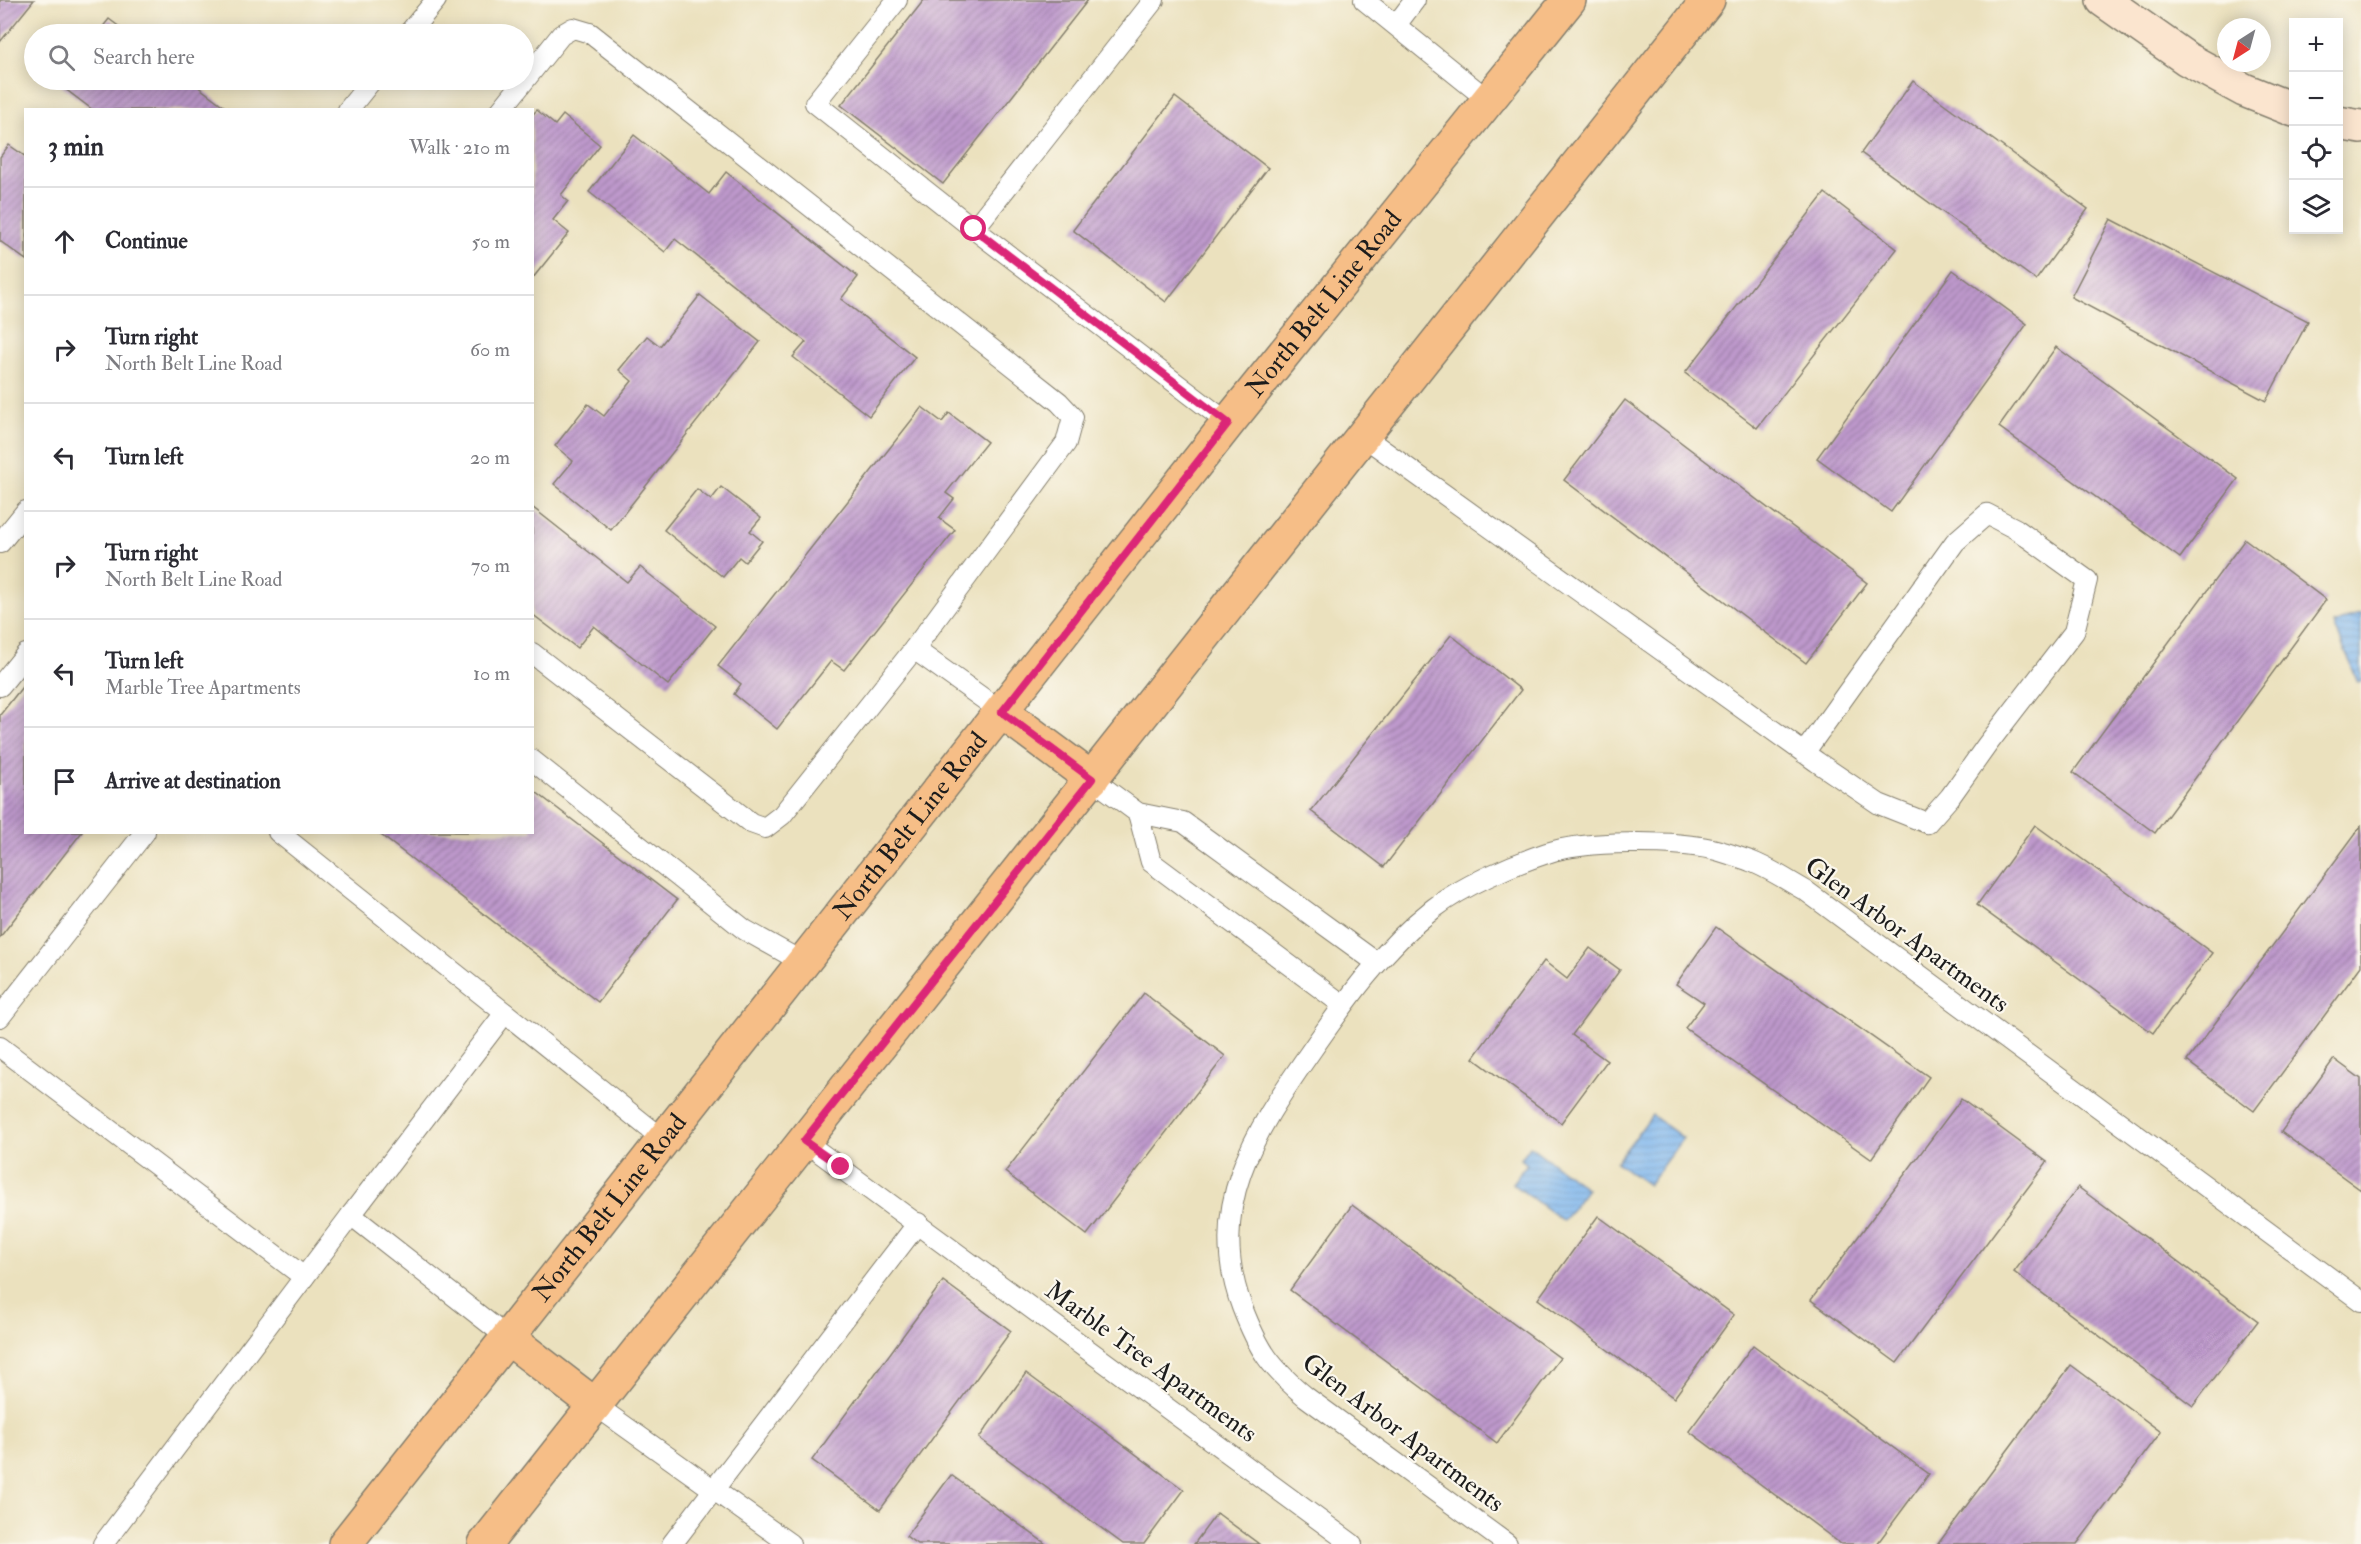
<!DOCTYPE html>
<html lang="en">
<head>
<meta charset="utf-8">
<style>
	body { margin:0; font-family:"IM FELL Double Pica",serif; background:#f7f7f7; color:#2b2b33 }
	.controls { position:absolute; right:18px; top:18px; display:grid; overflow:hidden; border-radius:0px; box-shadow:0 3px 15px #0003 }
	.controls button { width:54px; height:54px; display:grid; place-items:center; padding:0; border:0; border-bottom:2px solid #e1e1e2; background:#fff; color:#2b2b33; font:30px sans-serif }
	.compass { position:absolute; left:2217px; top:18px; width:54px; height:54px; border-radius:50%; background:#fff; box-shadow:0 3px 15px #0003; rotate:216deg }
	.stop { position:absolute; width:18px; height:18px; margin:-14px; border:4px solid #db2777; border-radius:50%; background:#fff }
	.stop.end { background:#db2777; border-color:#fff; box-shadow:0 2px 6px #0008 }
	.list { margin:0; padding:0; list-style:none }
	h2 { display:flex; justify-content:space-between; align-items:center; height:78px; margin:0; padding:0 24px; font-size:26px }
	h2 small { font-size:20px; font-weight:400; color:#7c7c81 }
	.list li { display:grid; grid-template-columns:39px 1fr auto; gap:18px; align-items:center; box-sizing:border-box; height:108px; padding:0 24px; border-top:2px solid #e1e1e2 }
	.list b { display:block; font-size:22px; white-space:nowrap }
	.list p { margin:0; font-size:20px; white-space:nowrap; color:#7c7c81 }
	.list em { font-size:20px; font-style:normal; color:#7c7c81 }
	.icon { flex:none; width:33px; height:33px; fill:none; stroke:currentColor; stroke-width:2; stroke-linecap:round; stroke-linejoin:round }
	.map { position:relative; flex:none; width:2361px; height:1544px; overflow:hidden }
	.search { position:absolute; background:#fff; box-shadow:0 3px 15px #0003; left:24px; top:24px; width:510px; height:66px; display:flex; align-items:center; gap:15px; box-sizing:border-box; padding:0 21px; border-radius:33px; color:#7c7c81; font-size:22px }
	.panel { position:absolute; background:#fff; box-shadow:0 3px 15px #0003; left:24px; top:108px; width:510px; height:726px; border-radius:0px }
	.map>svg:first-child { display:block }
	.water { fill:url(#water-rules); stroke:#4c6884; stroke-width:1.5 }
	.building { fill:url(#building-hatch) }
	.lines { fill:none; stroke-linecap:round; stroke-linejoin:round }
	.lane-casing { stroke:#847e6d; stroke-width:22 }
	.secondary-casing { stroke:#847e6d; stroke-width:36 }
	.primary-casing { stroke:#847e6d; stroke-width:36 }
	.lane { stroke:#fff; stroke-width:20 }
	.secondary { stroke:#fbe5cf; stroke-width:33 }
	.primary { stroke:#f6be87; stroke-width:33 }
	.route { stroke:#db2777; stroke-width:8 }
	.labels { text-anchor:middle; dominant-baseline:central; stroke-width:4.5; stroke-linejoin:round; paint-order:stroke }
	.street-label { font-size:26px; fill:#1c1c1c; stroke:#fbf7ec }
</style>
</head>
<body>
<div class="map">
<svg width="2361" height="1544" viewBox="0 0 2361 1544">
	<defs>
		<pattern id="water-rules" width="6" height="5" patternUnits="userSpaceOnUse" patternTransform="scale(1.5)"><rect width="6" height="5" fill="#7db5ed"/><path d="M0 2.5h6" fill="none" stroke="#6b9bcb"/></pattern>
		<pattern id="building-hatch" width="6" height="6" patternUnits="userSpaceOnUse" patternTransform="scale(1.5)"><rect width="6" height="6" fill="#be99cc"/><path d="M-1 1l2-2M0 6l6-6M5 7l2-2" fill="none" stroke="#9a7ca5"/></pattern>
	</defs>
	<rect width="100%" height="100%" fill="#fbf7ec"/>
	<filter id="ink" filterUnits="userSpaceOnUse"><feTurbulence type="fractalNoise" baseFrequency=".0167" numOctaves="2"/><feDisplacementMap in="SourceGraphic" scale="12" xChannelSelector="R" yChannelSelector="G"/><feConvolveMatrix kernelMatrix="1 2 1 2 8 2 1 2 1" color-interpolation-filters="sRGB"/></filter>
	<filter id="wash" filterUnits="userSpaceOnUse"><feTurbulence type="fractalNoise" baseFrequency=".008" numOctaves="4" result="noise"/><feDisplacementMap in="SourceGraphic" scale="24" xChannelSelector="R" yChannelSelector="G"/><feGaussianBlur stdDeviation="1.35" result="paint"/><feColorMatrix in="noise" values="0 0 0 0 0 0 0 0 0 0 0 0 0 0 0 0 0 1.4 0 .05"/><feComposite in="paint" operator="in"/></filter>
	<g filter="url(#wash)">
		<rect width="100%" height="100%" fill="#ebe1be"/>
		<!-- water -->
		<g class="water">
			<polygon points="2361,613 2361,681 2358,682 2334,624"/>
			<polygon points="1652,1115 1683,1138 1648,1185 1616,1162"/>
			<polygon points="1530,1146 1587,1189 1563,1221 1512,1183 1527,1164 1521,1159"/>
		</g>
		<g id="blocks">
			<!-- building -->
			<g class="building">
				<polygon points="0,0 34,0 0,42"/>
				<polygon points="924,0 1088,0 943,184 841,105"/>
				<polygon points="109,19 129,34 97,34"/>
				<polygon points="64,80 189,80 229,110 93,110 60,85"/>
				<polygon points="1913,81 2088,209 2036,280 1861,153"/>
				<polygon points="1175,97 1268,168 1166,302 1073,230"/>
				<polygon points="537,110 555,125 563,115 600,145 561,195 568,201 553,220 569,233 532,279 532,115"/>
				<polygon points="634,135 709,194 726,172 858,277 841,299 915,357 869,416 793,357 806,342 675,239 665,252 589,192"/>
				<polygon points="9,145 26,157 26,260 0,241 0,157"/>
				<polygon points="1825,193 1897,249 1757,428 1685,373"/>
				<polygon points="2111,219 2308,321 2266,401 2071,297"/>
				<polygon points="1953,270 2027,324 1891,512 1817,458"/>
				<polygon points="700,295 760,342 611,530 554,484 573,461 555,446 588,404 604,416 632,381 619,370 647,336 660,346"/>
				<polygon points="2056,347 2238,479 2180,558 1999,427"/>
				<polygon points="1625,400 1867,583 1806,663 1564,480"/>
				<polygon points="922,407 942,422 949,413 987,442 946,493 954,499 939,518 955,530 844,670 831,661 777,729 734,694 741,684 718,666"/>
				<polygon points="721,487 761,518 750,531 762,541 745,562 739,557 723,577 664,530 697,489 711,500"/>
				<polygon points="532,507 627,582 640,567 715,626 668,685 594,626 577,648 532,614"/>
				<polygon points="2245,539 2326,600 2155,833 2073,772"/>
				<polygon points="1451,635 1521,690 1384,867 1311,811"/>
				<polygon points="26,682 26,832 82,832 0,937 0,715"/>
				<polygon points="532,789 677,900 598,1002 377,832 532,832"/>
				<polygon points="2035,825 2212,953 2153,1033 1977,905"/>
				<polygon points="2361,826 2361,966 2254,1111 2187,1061"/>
				<polygon points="1716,927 1929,1077 1871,1159 1685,1028 1704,1003 1676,984"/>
				<polygon points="1590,948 1620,970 1572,1035 1607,1061 1561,1123 1473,1058 1544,961 1567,979"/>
				<polygon points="1144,993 1225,1056 1087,1235 1005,1172"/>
				<polygon points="2334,1059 2361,1079 2361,1190 2281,1132"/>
				<polygon points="1961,1099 2047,1162 1897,1363 1811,1300"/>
				<polygon points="2078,1187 2258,1321 2193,1406 2014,1272"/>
				<polygon points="1352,1205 1560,1358 1497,1443 1290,1290"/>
				<polygon points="1598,1216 1734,1315 1674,1398 1538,1299"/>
				<polygon points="943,1281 1011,1331 880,1510 812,1460"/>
				<polygon points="1753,1345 1929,1474 1877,1544 1841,1544 1689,1431"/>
				<polygon points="2071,1365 2161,1432 2077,1544 1938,1544"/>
				<polygon points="1026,1373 1184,1490 1144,1544 1123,1544 979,1438"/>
				<polygon points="951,1475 1046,1544 917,1544 906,1536"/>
				<polygon points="1217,1513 1259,1544 1194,1544"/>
			</g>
		</g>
	</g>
	<g filter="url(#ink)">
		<use href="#blocks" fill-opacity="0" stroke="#847e6d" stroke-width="1.5"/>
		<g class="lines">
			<defs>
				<g id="lane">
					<polyline points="897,0 815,103 974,229"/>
					<polyline points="1154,0 974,229 1228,423"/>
					<polyline points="1364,0 1488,100"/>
					<polyline points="1396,25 1415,0"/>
					<polyline points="408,34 436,0"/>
					<polyline points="348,110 372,80"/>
					<polyline points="501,110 561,35 573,28 590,33 1059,402 1073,417 1066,443 914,649"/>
					<polyline points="1363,436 1817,762 1879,804 1927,823 1950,797 1987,745 2074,632 2087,580 2016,529 1987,514 1955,542 1804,753"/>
					<polyline points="0,543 26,511"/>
					<polyline points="532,653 751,823 765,828 782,815 914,649 1002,712"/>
					<polyline points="0,686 26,654"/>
					<polyline points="532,760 745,930 804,963"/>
					<polyline points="1092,779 1138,813 1183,822 1377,963"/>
					<polyline points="1138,813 1151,862 1343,1005"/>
					<polyline points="278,832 505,1013 351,1215"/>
					<polyline points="505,1013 664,1140"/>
					<polyline points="0,1017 145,832"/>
					<polyline points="0,1047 304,1277"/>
					<polyline points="804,1141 1352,1544"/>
					<polyline points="595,1405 790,1544"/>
					<polyline points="103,1544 351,1215 508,1338"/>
					<polyline points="672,1544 918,1223"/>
					<path d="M1507,1544L1306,1397C1270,1367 1259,1351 1242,1307C1205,1208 1254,1133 1309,1054C1345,1002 1382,949 1433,909C1462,886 1511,865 1547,853C1585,840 1673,841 1712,849C1725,852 1738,857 1750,861C1769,868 1788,881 1806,891L2361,1301"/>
				</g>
				<g id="secondary">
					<polyline points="2103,0 2187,59 2244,90 2294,110"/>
					<polyline points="2338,123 2361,127"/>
				</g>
				<g id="primary">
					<polyline points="1002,712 1092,779"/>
					<polyline points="508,1338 595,1405"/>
					<path id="s1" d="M345,1544L1228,423L1569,0"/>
					<polyline points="485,1544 1708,0"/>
				</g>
			</defs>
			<!-- lane casing -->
			<use href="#lane" class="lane-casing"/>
			<!-- secondary casing -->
			<use href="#secondary" class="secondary-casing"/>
			<!-- primary casing -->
			<use href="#primary" class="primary-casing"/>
			<!-- lane -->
			<use href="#lane" class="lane"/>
			<!-- secondary -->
			<use href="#secondary" class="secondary"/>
			<!-- primary -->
			<use href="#primary" class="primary"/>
		</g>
	</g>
	<g class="lines" filter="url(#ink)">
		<!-- route -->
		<polyline class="route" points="841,1167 804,1141 1092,779 1002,712 1228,423 974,229"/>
	</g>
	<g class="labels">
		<!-- street labels -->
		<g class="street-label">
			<text stroke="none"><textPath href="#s1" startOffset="1580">North Belt Line Road</textPath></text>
			<text stroke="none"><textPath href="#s1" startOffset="914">North Belt Line Road</textPath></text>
			<text transform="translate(1907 935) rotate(36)">Glen Arbor Apartments</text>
			<text stroke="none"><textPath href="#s1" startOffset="428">North Belt Line Road</textPath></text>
			<text transform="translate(1151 1362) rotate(36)">Marble Tree Apartments</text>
			<text transform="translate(1403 1433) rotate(37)">Glen Arbor Apartments</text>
		</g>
	</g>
</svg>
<div class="controls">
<button>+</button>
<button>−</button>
<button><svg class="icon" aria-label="locate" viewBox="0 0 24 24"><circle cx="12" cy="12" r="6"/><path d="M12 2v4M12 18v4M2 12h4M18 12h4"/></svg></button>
<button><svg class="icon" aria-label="layers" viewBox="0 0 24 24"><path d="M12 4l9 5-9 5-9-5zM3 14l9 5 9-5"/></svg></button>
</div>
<svg class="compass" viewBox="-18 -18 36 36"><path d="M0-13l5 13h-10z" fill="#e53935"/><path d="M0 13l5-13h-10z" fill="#7c7c81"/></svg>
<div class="stop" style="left:974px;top:229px"></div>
<div class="stop end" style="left:841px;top:1167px"></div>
<div class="search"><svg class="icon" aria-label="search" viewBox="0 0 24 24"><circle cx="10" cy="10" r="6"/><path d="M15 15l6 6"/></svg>Search here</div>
<section class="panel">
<h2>3 min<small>Walk · 210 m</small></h2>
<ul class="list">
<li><svg class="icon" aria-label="ahead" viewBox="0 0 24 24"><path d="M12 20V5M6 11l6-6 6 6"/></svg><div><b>Continue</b></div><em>50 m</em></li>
<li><svg class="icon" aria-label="right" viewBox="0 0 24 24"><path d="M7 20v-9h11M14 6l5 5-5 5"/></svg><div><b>Turn right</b><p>North Belt Line Road</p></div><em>60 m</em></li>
<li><svg class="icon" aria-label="left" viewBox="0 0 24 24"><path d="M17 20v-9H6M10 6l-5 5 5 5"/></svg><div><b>Turn left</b></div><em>20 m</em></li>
<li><svg class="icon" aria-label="right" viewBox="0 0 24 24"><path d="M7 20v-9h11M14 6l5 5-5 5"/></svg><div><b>Turn right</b><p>North Belt Line Road</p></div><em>70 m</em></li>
<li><svg class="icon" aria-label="left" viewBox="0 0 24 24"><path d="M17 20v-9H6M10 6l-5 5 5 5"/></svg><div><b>Turn left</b><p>Marble Tree Apartments</p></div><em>10 m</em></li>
<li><svg class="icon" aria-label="arrive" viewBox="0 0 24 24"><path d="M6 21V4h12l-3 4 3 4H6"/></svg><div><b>Arrive at destination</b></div></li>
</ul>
</section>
</div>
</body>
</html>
